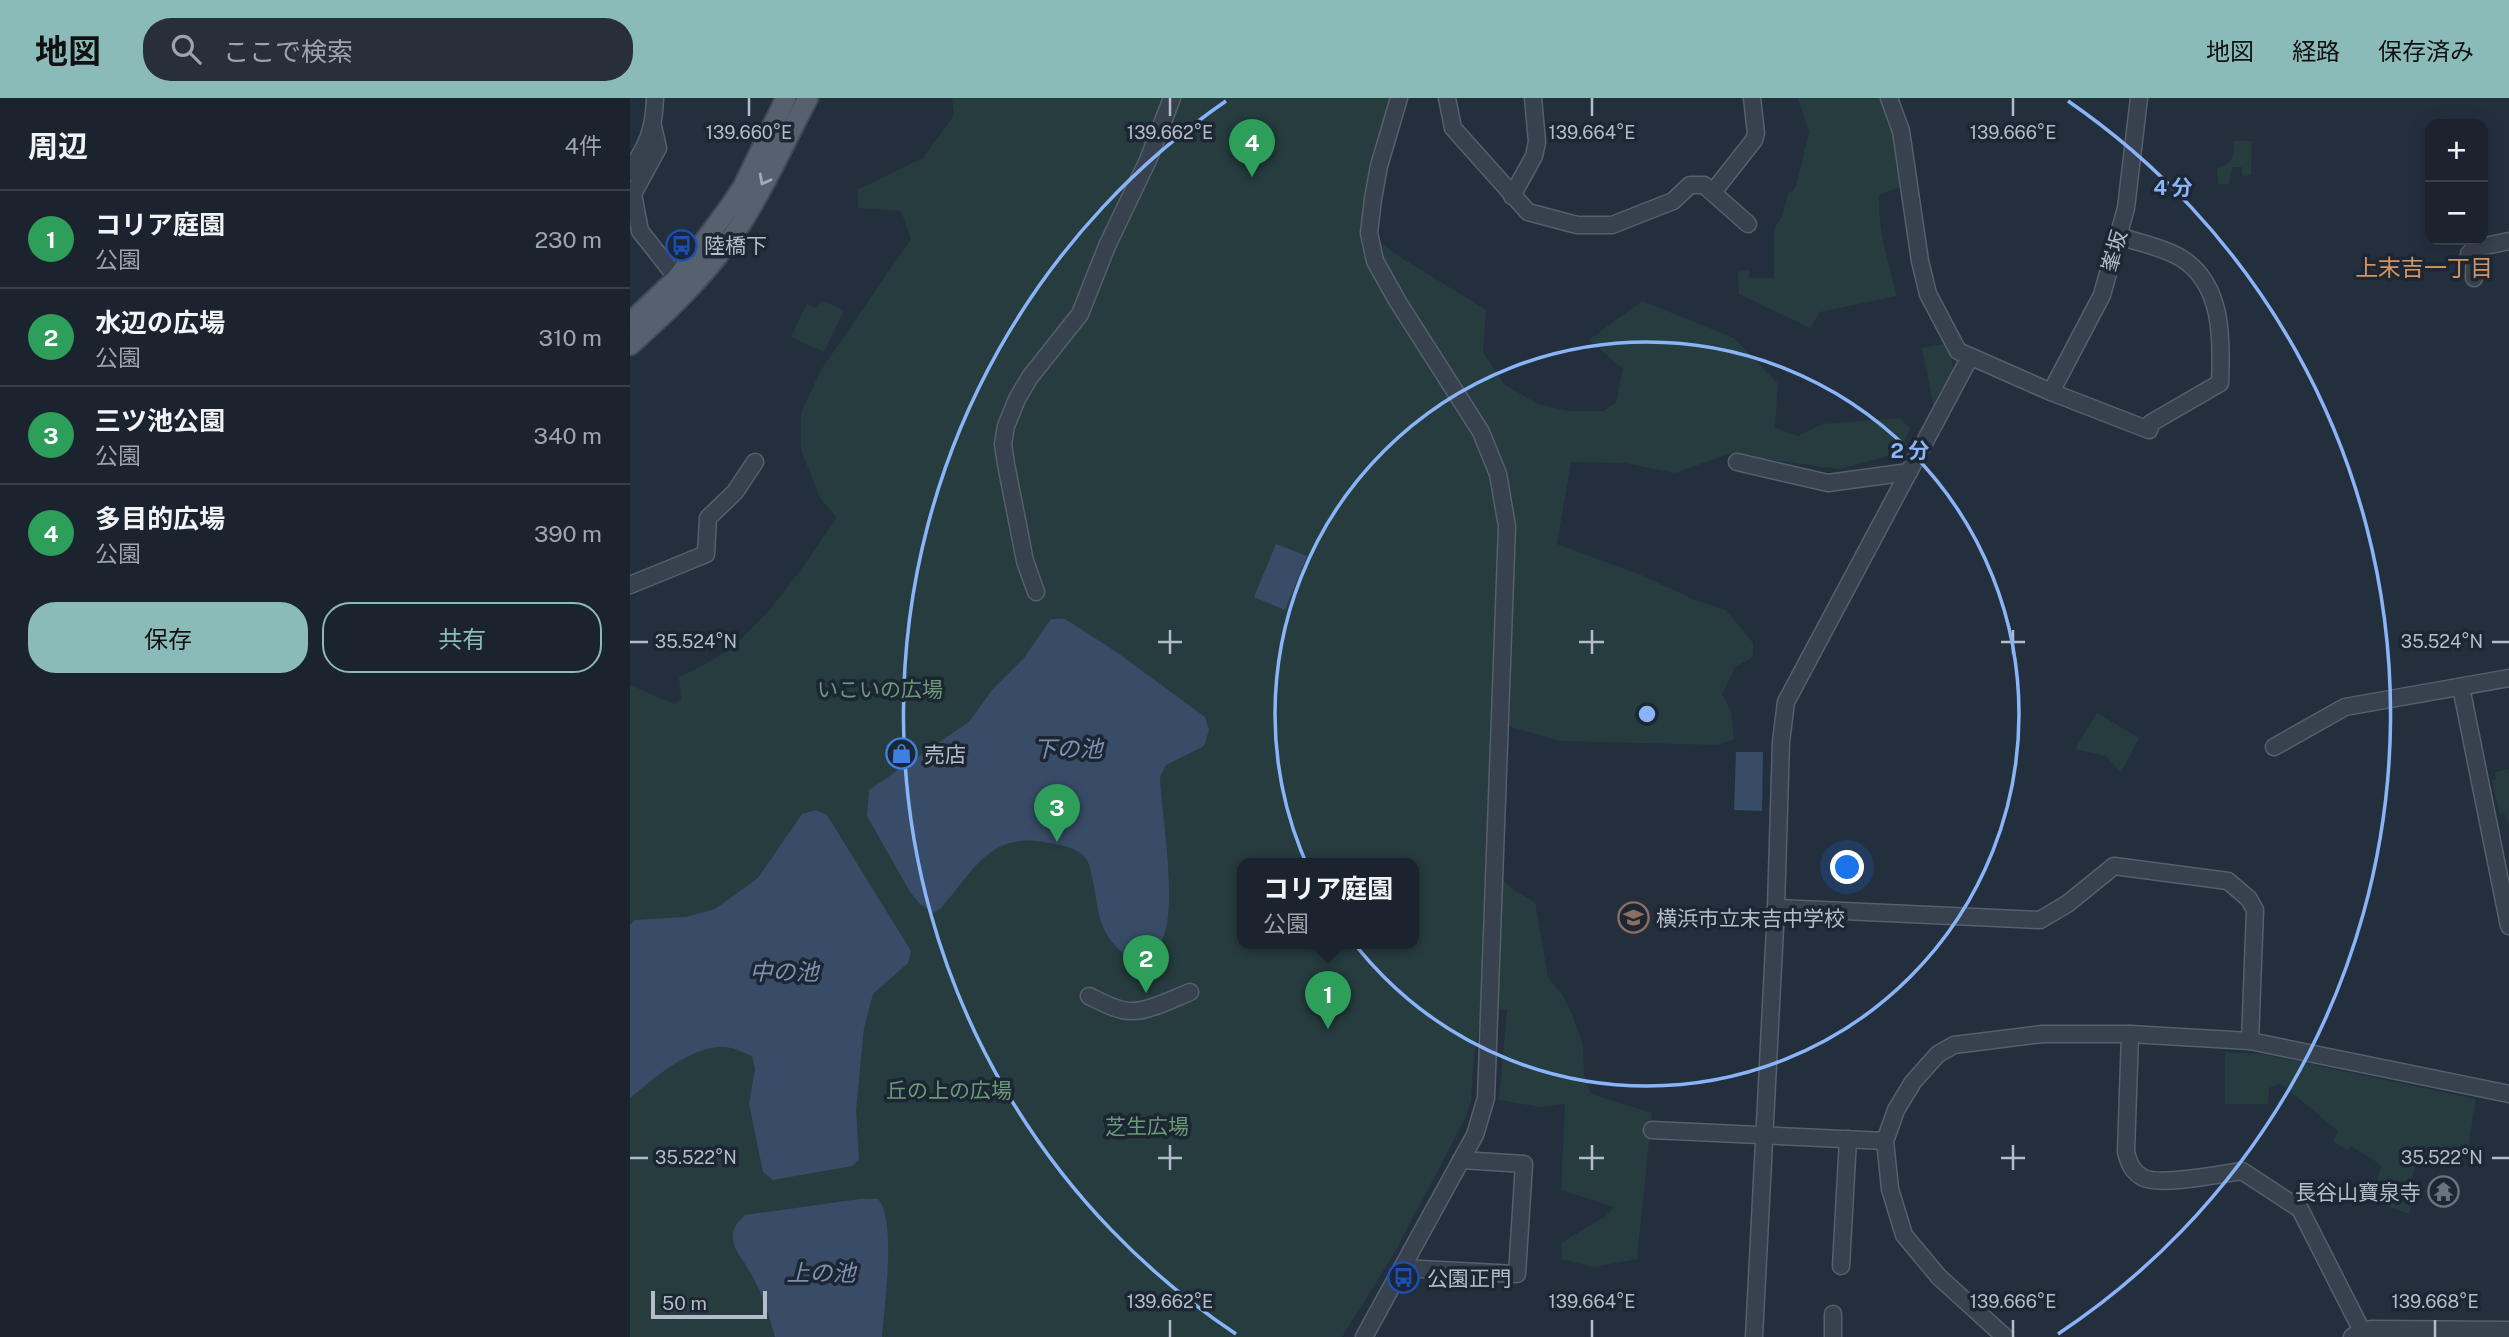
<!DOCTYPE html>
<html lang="ja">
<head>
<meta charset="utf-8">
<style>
	body { margin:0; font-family:"Public Sans","Noto Sans JP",sans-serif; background:#282f3a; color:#f1f3f6 }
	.controls { position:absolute; right:21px; top:21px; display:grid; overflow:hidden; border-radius:14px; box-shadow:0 4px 18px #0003 }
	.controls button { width:63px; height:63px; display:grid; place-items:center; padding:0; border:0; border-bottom:2px solid #39404a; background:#1b232e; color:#f1f3f6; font:35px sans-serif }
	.scale { position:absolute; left:21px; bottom:18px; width:116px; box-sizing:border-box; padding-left:7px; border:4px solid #b4bcc9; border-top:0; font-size:19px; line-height:24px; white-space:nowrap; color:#b4bcc9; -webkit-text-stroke:5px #1d2633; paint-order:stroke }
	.you { position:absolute; left:1218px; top:770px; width:24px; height:24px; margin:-18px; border:5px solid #fff; border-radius:50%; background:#1a73e8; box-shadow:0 0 0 10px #1a73e833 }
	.badge { display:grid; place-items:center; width:46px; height:46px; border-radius:50%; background:#8bbbb9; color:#fff; font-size:23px; font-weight:700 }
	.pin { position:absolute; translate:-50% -58px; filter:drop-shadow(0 2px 4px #0008) }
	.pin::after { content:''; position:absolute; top:37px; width:24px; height:21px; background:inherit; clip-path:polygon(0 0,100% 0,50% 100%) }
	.popup { position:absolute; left:607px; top:760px; width:182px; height:91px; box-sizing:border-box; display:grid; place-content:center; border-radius:14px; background:#1b232e; filter:drop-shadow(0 2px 5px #0005); font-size:23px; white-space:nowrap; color:#a0a4aa }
	.popup b { font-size:26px; color:#f1f3f6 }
	.popup::after { content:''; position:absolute; left:50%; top:100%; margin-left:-14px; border:14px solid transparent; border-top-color:#1b232e }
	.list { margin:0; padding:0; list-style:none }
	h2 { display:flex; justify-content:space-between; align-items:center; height:91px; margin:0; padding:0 28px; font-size:30px }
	h2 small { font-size:23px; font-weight:400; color:#a0a4aa }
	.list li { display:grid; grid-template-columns:46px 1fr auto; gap:21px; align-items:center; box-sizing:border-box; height:98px; padding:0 28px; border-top:2px solid #39404a }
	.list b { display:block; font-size:26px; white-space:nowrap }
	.list p { margin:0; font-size:23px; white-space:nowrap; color:#a0a4aa }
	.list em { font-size:23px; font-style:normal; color:#a0a4aa }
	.actions { display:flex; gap:14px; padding:21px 28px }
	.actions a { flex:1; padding:16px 0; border:2px solid #8bbbb9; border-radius:28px; text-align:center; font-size:24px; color:#8bbbb9 }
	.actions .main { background:#8bbbb9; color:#111 }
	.icon { flex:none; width:38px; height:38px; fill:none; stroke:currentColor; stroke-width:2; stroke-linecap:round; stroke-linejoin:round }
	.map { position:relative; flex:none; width:1879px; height:1239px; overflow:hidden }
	header { display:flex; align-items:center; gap:42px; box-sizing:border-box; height:98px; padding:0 35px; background:#8bbbb9; color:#111 }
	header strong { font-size:33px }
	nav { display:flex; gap:38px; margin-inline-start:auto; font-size:24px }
	.search { width:490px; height:63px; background:#282f3a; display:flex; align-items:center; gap:18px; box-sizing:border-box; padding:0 24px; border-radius:28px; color:#a0a4aa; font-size:26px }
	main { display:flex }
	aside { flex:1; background:#1b232e }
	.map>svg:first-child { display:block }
	.green { fill:#263c3f; fill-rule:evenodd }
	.water { fill:#394c67 }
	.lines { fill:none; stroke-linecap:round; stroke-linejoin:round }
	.minor-casing { stroke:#565f6c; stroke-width:19 }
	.major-casing { stroke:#414a57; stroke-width:23 }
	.minor { stroke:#38414e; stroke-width:16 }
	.major { stroke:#56606e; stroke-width:19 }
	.oneway { stroke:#a1aab7 }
	.ticks { fill:none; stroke:#b4bcc9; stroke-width:2.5 }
	.ring { fill:none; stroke:#8ab4f8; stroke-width:3.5 }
	.labels { text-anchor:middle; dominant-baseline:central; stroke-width:7; stroke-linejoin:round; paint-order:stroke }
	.poi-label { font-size:21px; fill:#b4bcc9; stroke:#1d2633; text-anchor:start }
	.street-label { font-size:21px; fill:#b4bcc9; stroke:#1d2633 }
	.park-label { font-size:21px; fill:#6b9a76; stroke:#1d2633 }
	.neighbourhood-label { font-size:23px; fill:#d59563; stroke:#1d2633 }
	.water-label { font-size:23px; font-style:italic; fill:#7c92b1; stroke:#1d2633 }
	.ticks-label { font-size:18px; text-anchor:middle; fill:#b4bcc9; stroke:#1d2633; stroke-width:7; stroke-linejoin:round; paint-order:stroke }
	.centre { fill:#8ab4f8; stroke:#1d2633; stroke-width:3.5 }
	.ring-label { font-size:21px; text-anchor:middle; font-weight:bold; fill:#8ab4f8; stroke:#1d2633; stroke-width:7; stroke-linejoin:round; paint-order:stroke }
</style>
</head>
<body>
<header>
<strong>地図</strong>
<div class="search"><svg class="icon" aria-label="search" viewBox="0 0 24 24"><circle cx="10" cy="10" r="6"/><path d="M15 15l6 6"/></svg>ここで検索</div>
<nav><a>地図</a><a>経路</a><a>保存済み</a></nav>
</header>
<main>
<aside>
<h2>周辺<small>4件</small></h2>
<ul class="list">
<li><span class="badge" style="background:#2e9e5b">1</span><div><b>コリア庭園</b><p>公園</p></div><em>230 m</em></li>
<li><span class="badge" style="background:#2e9e5b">2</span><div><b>水辺の広場</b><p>公園</p></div><em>310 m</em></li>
<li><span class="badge" style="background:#2e9e5b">3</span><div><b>三ツ池公園</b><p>公園</p></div><em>340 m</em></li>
<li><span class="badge" style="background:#2e9e5b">4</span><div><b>多目的広場</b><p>公園</p></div><em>390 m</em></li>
</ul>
<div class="actions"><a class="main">保存</a><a>共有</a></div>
</aside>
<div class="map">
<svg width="1879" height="1239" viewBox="0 0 1879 1239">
	<rect width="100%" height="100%" fill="#242f3e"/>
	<!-- green -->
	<g class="green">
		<path d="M322,0H760L742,68L735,133L767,157L856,212L853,255L875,287L908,306L938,313H973L986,304L993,271L959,242L1012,203L1104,240L1148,286L1145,330L1168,338L1193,326L1269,320L1280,330L1269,355L1209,371L1098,356L1045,375L995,365L941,364L927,446L1011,477L1065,502L1096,512L1123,545V559L1105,569L1092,596L1101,613L1104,641L1088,647L930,643L861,623L856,767L885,793L905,804L918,879L933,898L943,919L953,946L954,976L961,996L1022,1015L1007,1161L964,1169L932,1161L931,1145L976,1118L984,1109L931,1092L935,1006L911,1009L869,1002L877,911L852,914L844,958L841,1003L835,1021L765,1154L712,1239H0V587L44,606L51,601L49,579C61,573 75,567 87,559C138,525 172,469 207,420L190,400L171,352V315L191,272L281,141L271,113L228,110L227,92L293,60L324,17ZM612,765H784V845H612Z"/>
		<path d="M1168,0H1255L1263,21L1270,89L1249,97C1248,132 1258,164 1267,198L1190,214L1180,230L1109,196L1108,174L1120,172L1119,180H1144V131L1152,118L1158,96L1166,89L1179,34Z"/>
		<path d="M1604,43H1622L1621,77L1612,78V69H1602L1599,86H1588L1587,70C1605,65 1602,59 1604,43Z"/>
		<polygon points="196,204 214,213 194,254 161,239 177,206 187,210 190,206"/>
		<path d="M1314,246C1333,273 1318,286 1304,311L1292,250Z"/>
		<polygon points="1467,615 1509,640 1491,675 1476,658 1445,651"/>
		<polygon points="1879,671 1879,727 1875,715 1870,716 1862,683 1866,681 1865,674"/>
		<path d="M1595,954L1632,956L1846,1001L1837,1057C1828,1057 1818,1054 1809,1055C1785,1058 1778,1075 1786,1096L1779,1116L1757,1108L1747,1082L1751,1068C1742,1059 1732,1056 1722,1048L1717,1052L1703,1043L1708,1033L1650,985L1639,990L1638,1006H1595Z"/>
	</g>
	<!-- water -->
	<g class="water">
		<polygon points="646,446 677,458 655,512 624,499"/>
		<path d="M421,521H435L485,553L575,619L579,632L574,648L536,667L530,679C531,716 550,816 530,845C523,856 509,857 497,859C471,837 469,821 464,788C462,780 461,770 457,762C450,751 436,748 424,746C362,731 347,768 312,809L304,815L290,806L280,794L237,718L239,692L339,624L362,592L394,560Z"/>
		<polygon points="1106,654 1133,654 1132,713 1104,712"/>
		<path d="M186,712L197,717L281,853L278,865L243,896L234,930L226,1012L229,1062L222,1068L143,1082L133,1074L119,1006L125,971L122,958C115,956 108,951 101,950C67,942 24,980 0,1000V827L5,822L56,819L85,811L128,780L172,716Z"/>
		<path d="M230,1101H248C267,1122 254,1209 252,1239H145C139,1216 131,1191 118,1171C113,1161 104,1153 103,1141C102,1130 107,1125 115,1117Z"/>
	</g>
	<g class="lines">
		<defs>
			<g id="minor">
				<polyline points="817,0 823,30 898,114 947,127 982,127 1043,103 1060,87 1074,87 1118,126"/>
				<path d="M1259,0L1271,33L1290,163L1298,196L1328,253L1421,294L1519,332L1521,325L1590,285C1592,241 1593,186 1551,160C1533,149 1509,145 1489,138"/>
				<polyline points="23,28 28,50 3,96 10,133 47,180"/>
				<path d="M0,74C17,47 24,33 25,0"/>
				<polyline points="1083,94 1124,42 1126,35 1122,0"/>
				<polyline points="882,98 904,58 907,44 903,0"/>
				<polyline points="1839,156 1845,150 1879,143"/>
				<polyline points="1844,180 1845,150"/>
				<polyline points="1421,294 1472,197 1496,110 1509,0"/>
				<polyline points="1107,364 1198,385 1279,374"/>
				<polyline points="0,487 76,456 78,420 105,394 125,364"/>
				<polyline points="406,494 395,463 376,366 373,346 376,328 387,301 400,279 450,216 477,148 518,62 542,0"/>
				<polyline points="1831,589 1879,828"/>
				<polyline points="1644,649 1715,609 1879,580"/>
				<polyline points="1146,810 1410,822 1437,806 1484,768 1598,783 1619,801 1625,812 1620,943"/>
				<path d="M459,898C472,904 487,913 501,913C518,914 545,900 560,894"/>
				<path d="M1500,936L1496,1054C1499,1065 1502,1074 1514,1080C1531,1088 1591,1076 1612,1073L1670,1111L1732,1233"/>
				<polyline points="1022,1032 1255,1043"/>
				<polyline points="1211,1168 1218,1041"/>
				<polyline points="772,1170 887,1176 894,1066 831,1062"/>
				<polyline points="734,1239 845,1037 856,1000 877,428 868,376 851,334 768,204 745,163 739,135 743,101 749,68 769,0"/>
				<polyline points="1124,1239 1146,810 1151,644 1156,604 1340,259"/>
				<polyline points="1203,1239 1203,1216"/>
				<polyline points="1375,1239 1309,1179 1274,1137 1260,1091 1255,1043 1266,1012 1283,984 1308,956 1324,947 1412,936 1500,936 1620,943 1879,996"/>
				<polyline points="1722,1239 1732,1233 1741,1231 1879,1232"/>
			</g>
			<g id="major">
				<polyline points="0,225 47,180 101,107 113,89 156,0"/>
				<path d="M0,247C42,210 82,171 112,124C137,85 156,41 178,0"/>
			</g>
		</defs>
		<!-- minor casing -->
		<use href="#minor" class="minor-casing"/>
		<!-- major casing -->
		<use href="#major" class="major-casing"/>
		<!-- minor -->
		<use href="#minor" class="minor"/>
		<!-- major -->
		<use href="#major" class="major"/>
	</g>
	<!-- one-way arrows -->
	<defs><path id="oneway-chevron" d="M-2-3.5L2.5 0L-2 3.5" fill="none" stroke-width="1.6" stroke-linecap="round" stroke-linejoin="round" transform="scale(1.75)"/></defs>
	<use class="oneway" href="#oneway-chevron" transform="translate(134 82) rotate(118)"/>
	<!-- ticks -->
	<path class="ticks" d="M119,0V18M540,0V18M962,0V18M1383,0V18M540,532V556M962,532V556M1383,532V556M0,544H18M528,544H552M949,544H974M1371,544H1395M1862,544H1879M540,1047V1072M962,1047V1072M1383,1047V1072M0,1060H18M528,1060H552M949,1060H974M1371,1060H1395M1862,1060H1879M540,1222V1239M962,1222V1239M1383,1222V1239M1805,1222V1239"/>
	<!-- distance rings -->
	<g class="ring">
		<circle cx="1017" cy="616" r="372"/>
		<path d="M606 1236A744 744 0 0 1 596 3M1438 3A744 744 0 0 1 1428 1236"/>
	</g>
	<!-- icons -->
	<defs>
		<symbol id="bus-ring" viewBox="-11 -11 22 22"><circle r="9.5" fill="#1d2633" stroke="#1a4fb4" stroke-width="1.5"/><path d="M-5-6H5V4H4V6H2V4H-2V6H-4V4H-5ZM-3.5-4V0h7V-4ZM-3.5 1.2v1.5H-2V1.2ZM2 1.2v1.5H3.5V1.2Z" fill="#1a4fb4"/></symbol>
		<symbol id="shop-ring" viewBox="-11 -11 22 22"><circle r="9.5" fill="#1d2633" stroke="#3f7fe0" stroke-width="1.5"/><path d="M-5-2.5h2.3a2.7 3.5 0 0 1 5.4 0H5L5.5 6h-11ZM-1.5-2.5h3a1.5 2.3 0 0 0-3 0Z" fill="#3f7fe0"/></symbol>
		<symbol id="school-ring" viewBox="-11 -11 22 22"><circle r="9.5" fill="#1d2633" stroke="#8d6e63" stroke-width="1.5"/><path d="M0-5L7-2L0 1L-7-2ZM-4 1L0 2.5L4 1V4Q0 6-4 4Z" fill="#8d6e63"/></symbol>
		<symbol id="temple-ring" viewBox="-11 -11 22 22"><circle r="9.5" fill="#1d2633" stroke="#6b7280" stroke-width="1.5"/><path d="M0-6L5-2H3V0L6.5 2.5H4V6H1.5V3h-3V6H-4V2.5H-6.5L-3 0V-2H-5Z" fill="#6b7280"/></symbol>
	</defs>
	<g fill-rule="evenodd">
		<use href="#bus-ring" x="34" y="130" width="35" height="35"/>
		<use href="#shop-ring" x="254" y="638" width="35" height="35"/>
		<use href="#school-ring" x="986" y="802" width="35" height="35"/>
		<use href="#temple-ring" x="1796" y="1076" width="35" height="35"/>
		<use href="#bus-ring" x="756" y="1162" width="35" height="35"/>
	</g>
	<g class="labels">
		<!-- poi labels -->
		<g class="poi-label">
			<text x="74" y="147">陸橋下</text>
			<text x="294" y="656">売店</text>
			<text x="1026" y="820">横浜市立末吉中学校</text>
			<text x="1791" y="1094" text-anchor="end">長谷山寶泉寺</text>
			<text x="797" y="1180">公園正門</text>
		</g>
		<!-- street labels -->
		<g class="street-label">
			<text transform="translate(1484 153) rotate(-74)">峯坂</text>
		</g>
		<!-- park labels -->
		<g class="park-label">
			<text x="250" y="591">いこいの広場</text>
			<text x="319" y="992">丘の上の広場</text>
			<text x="517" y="1028">芝生広場</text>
		</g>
		<!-- neighbourhood labels -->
		<g class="neighbourhood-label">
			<text x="1794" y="169">上末吉一丁目</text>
		</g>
		<!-- water labels -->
		<g class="water-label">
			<text x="438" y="650">下の池</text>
			<text x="154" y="873">中の池</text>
			<text x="191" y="1174">上の池</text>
		</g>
	</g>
	<g class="ticks-label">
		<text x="119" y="41">139.660°E</text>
		<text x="540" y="41">139.662°E</text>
		<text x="962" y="41">139.664°E</text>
		<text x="1383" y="41">139.666°E</text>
		<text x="66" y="550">35.524°N</text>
		<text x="1812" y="550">35.524°N</text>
		<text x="66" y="1066">35.522°N</text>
		<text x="1812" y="1066">35.522°N</text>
		<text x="540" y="1210">139.662°E</text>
		<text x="962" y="1210">139.664°E</text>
		<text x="1383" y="1210">139.666°E</text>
		<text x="1805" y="1210">139.668°E</text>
	</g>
	<circle cx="1017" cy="616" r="10" class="centre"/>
	<g class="ring-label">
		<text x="1543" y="97">4 分</text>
		<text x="1280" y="360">2 分</text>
	</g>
</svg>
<div class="controls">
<button>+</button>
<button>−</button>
</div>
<div class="scale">50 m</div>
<div class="you"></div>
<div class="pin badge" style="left:698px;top:931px;background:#2e9e5b">1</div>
<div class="popup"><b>コリア庭園</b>公園</div>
<div class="pin badge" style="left:516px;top:895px;background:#2e9e5b">2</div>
<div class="pin badge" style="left:427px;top:744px;background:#2e9e5b">3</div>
<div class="pin badge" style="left:622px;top:79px;background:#2e9e5b">4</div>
</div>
</main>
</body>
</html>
